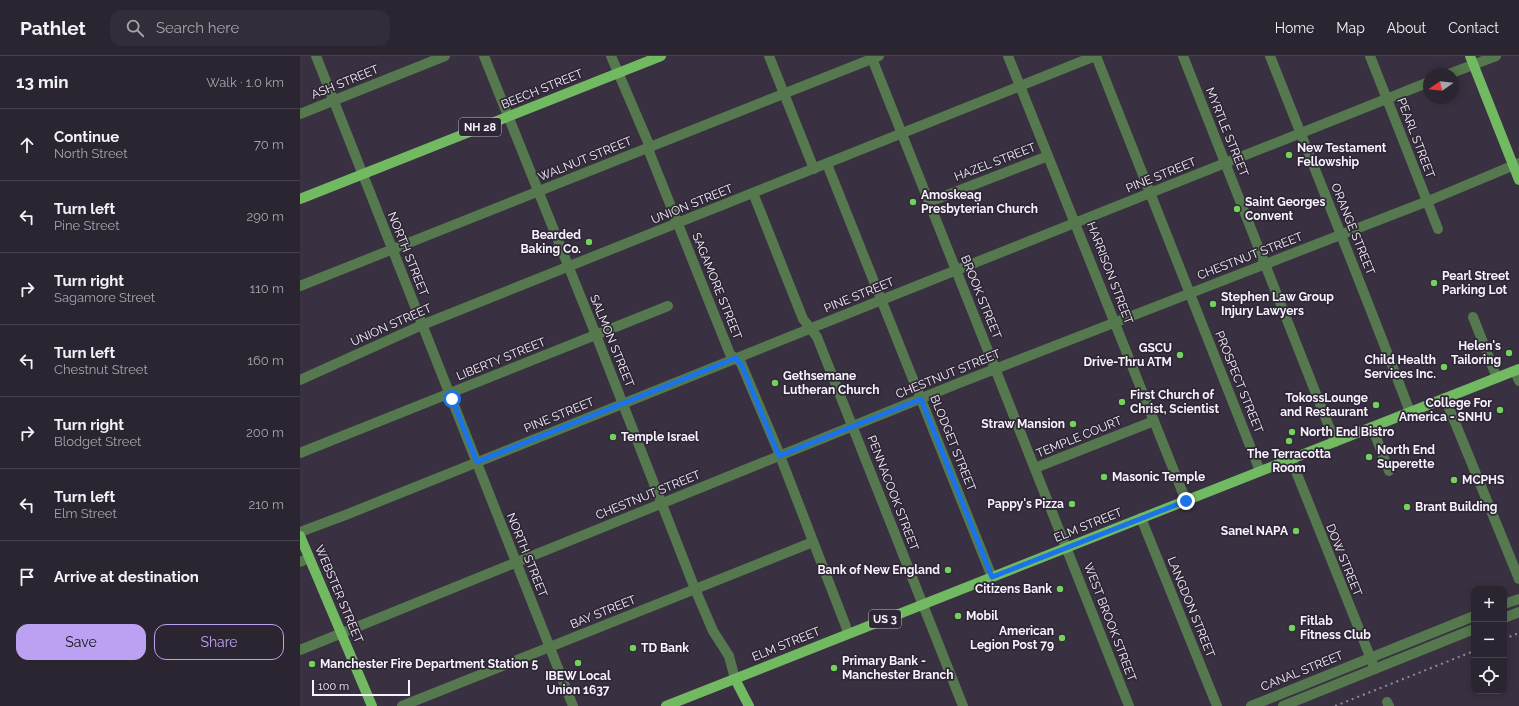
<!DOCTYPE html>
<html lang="en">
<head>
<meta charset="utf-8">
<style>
	body { margin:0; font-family:Raleway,sans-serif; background:#332d39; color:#f1f3f6 }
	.controls { position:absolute; right:12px; bottom:12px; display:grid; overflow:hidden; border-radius:8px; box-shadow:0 2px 10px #0003 }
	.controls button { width:36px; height:36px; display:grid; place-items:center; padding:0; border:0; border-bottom:1px solid #47424d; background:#2b2531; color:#f1f3f6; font:20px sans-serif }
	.compass { position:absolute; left:1123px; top:12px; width:36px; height:36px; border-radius:50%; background:#2b2531; box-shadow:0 2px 10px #0003; rotate:256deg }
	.scale { position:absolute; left:12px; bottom:10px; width:98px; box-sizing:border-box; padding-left:4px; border:2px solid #f7f2fd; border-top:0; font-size:11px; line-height:14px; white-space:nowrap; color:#f7f2fd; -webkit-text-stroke:3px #2f2736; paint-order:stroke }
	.stop { position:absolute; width:12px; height:12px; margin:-9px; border:3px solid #1a73e8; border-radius:50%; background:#fff }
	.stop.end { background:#1a73e8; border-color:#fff; box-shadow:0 1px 4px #0008 }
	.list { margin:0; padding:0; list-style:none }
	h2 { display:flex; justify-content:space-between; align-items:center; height:52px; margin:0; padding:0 16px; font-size:17px }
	h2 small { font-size:13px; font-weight:400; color:#a6a5ab }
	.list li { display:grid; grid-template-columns:26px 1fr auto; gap:12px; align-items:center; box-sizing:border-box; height:72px; padding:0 16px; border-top:1px solid #47424d }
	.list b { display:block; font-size:15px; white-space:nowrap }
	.list p { margin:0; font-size:13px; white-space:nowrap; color:#a6a5ab }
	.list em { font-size:13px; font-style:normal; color:#a6a5ab }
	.actions { display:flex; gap:8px; padding:12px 16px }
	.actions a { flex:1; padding:9px 0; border:1px solid #bca0f2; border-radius:12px; text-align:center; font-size:14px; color:#bca0f2 }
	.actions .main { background:#bca0f2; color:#111 }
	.icon { flex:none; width:22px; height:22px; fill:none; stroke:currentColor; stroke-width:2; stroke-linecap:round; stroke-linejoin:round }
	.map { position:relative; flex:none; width:1219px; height:650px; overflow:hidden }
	header { display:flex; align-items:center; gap:24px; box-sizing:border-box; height:56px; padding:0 20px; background:#2b2531; border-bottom:1px solid #47424d }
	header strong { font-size:19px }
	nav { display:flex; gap:22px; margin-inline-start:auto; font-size:14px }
	.search { width:280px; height:36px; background:#332d39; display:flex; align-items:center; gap:10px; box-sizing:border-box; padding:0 14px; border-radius:12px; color:#a6a5ab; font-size:15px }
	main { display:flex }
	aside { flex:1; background:#2b2531 }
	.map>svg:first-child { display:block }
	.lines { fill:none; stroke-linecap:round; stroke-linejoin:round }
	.minor { stroke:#56784e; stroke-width:10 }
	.major { stroke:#72ba62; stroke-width:10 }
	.rail { stroke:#938c9a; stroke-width:2; stroke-dasharray:2 4; stroke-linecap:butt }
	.route { stroke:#1a73e8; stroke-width:5 }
	.poi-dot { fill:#73d25d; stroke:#2f2736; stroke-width:1.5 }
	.labels { text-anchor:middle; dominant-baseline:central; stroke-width:3.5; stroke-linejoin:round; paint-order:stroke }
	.shield { fill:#2f2736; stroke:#bbb5c1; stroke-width:1 }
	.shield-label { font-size:11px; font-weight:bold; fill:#f7f2fd }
	.street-label { font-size:12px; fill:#f7f2fd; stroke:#2f2736 }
	.poi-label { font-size:12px; font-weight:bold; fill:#f7f2fd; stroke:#2f2736; text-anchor:start }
</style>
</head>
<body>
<header>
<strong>Pathlet</strong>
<div class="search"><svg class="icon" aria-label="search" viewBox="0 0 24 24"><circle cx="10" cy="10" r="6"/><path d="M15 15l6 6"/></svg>Search here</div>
<nav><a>Home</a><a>Map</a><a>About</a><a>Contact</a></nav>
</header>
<main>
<aside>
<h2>13 min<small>Walk · 1.0 km</small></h2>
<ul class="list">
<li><svg class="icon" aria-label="ahead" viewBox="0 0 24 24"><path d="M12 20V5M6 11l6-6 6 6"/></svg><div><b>Continue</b><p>North Street</p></div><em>70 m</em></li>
<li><svg class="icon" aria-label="left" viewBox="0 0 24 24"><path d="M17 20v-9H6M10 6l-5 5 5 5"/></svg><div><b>Turn left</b><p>Pine Street</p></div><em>290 m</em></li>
<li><svg class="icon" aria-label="right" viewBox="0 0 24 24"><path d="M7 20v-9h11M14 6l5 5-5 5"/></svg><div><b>Turn right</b><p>Sagamore Street</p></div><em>110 m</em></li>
<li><svg class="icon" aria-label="left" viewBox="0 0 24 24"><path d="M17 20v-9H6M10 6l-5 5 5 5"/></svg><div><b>Turn left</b><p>Chestnut Street</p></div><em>160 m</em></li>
<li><svg class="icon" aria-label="right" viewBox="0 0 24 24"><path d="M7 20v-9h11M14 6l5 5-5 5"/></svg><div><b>Turn right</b><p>Blodget Street</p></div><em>200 m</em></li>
<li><svg class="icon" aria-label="left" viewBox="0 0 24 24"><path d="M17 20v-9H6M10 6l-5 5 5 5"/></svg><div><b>Turn left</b><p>Elm Street</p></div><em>210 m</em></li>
<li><svg class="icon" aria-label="arrive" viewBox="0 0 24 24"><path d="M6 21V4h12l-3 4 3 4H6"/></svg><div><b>Arrive at destination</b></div></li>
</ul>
<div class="actions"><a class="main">Save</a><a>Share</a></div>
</aside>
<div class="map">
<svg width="1219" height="650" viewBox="0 0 1219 650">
	<rect width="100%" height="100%" fill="#393141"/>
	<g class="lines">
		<!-- minor -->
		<g class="minor">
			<polyline points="16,0 273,650"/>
			<polyline points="184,0 296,279 395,533 413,575 429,600 435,623"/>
			<polyline points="311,0 348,86 350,98 430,298 441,307 477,392 545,568 548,577"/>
			<polyline points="469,0 514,113"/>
			<polyline points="571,0 829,650"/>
			<polyline points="708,0 886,445"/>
			<polyline points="796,0 960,415"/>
			<polyline points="883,0 1035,386"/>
			<path d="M970,0C1017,119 1065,237 1110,356"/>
			<polyline points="1070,0 1138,173"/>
			<polyline points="1149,18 1196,0"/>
			<polyline points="0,58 145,0"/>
			<polyline points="527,108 692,521"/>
			<polyline points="453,137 503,263 517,281 663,650"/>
			<polyline points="629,146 748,100"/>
			<polyline points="0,230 579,0"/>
			<polyline points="1173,261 1197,322"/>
			<polyline points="1215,315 1219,325"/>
			<polyline points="0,324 122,269 795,0"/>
			<polyline points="1145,342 1219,523"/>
			<polyline points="1072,371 1089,415"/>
			<polyline points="0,397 368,250"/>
			<polyline points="991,403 1075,613"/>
			<polyline points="735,412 854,365"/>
			<polyline points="841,462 917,650"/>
			<polyline points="0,476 48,458 619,229 1129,26"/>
			<polyline points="0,506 9,502"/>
			<polyline points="1204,548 1219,543"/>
			<polyline points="1204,562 1219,556"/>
			<polyline points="0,594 659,327 1133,143 1219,107"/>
			<polyline points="1087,646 1089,650"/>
			<polyline points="102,650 513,486"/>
			<polyline points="951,650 1174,560"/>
			<polyline points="983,650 1174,573"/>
		</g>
		<!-- major -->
		<g class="major">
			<polyline points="1170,0 1219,124"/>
			<polyline points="0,143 361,0"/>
			<polyline points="0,480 72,650"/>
			<polyline points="435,623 449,650"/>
			<polyline points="366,650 1219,313"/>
		</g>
		<!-- rail -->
		<g class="rail">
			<polyline points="1204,583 1219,577"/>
			<polyline points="1035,650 1174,595"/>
		</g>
	</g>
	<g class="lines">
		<!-- route -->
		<polyline class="route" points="152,343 177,406 436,302 442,310 479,400 621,343 692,521 886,445"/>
	</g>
	<!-- markers -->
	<g class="poi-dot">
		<circle cx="989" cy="99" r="4"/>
		<circle cx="613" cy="146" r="4"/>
		<circle cx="937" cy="153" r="4"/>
		<circle cx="289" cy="186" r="4"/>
		<circle cx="1134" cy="227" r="4"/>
		<circle cx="913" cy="248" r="4"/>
		<circle cx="1209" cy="297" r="4"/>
		<circle cx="880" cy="299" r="4"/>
		<circle cx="1144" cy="311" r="4"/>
		<circle cx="475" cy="327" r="4"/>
		<circle cx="822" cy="346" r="4"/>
		<circle cx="1076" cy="349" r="4"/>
		<circle cx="1200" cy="354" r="4"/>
		<circle cx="773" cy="368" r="4"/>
		<circle cx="992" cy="376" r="4"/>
		<circle cx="313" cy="381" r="4"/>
		<circle cx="989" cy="385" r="4"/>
		<circle cx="1069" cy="401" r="4"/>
		<circle cx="804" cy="421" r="4"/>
		<circle cx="1154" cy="424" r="4"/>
		<circle cx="772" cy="448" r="4"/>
		<circle cx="1107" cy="451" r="4"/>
		<circle cx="996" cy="475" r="4"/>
		<circle cx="648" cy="514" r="4"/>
		<circle cx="760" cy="533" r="4"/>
		<circle cx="658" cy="560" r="4"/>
		<circle cx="992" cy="572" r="4"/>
		<circle cx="762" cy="582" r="4"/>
		<circle cx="333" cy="592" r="4"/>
		<circle cx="278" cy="607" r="4"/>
		<circle cx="12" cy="608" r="4"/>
		<circle cx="534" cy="612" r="4"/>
	</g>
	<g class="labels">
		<!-- shield labels -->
		<g class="shield">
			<rect x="159" y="62" width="42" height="18" rx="3"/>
			<rect x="569" y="554" width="32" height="18" rx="3"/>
		</g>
		<g class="shield-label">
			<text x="180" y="71">NH 28</text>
			<text x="585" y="563">US 3</text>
		</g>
		<!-- street labels -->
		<g class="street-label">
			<text transform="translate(45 26) rotate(-22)">ASH STREET</text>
			<text transform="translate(242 33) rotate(-22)">BEECH STREET</text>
			<text transform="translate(927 76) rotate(68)">MYRTLE STREET</text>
			<text transform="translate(1116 82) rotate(69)">PEARL STREET</text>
			<text transform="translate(285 103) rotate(-22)">WALNUT STREET</text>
			<text transform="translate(695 106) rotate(-21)">HAZEL STREET</text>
			<text transform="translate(861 119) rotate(-22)">PINE STREET</text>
			<text transform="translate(392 148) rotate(-22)">UNION STREET</text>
			<text transform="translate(1053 173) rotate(68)">ORANGE STREET</text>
			<text transform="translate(108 198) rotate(68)">NORTH STREET</text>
			<text transform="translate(950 200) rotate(-21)">CHESTNUT STREET</text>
			<text transform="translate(810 217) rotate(69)">HARRISON STREET</text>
			<text transform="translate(417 230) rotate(68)">SAGAMORE STREET</text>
			<text transform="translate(559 239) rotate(-22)">PINE STREET</text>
			<text transform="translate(681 241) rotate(68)">BROOK STREET</text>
			<text transform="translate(91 269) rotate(-24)">UNION STREET</text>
			<text transform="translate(312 285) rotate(68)">SALMON STREET</text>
			<text transform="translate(201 303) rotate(-22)">LIBERTY STREET</text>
			<text transform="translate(648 318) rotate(-22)">CHESTNUT STREET</text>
			<text transform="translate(939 326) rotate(68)">PROSPECT STREET</text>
			<text transform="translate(259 359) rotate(-22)">PINE STREET</text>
			<text transform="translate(779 381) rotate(-22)">TEMPLE COURT</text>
			<text transform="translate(653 387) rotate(68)">BLODGET STREET</text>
			<text transform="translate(593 437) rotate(69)">PENNACOOK STREET</text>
			<text transform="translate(348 439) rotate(-22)">CHESTNUT STREET</text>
			<text transform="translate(788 469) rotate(-22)">ELM STREET</text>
			<text transform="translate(227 499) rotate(68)">NORTH STREET</text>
			<text transform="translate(1044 504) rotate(68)">DOW STREET</text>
			<text transform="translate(39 538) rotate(67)">WEBSTER STREET</text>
			<text transform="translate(891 551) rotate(68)">LANGDON STREET</text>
			<text transform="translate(303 556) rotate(-22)">BAY STREET</text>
			<text transform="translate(810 566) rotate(69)">WEST BROOK STREET</text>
			<text transform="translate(486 588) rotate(-22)">ELM STREET</text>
			<text transform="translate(1002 615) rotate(-22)">CANAL STREET</text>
		</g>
		<!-- poi labels -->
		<g class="poi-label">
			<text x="997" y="92">New Testament<tspan x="997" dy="14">Fellowship</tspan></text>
			<text x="621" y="139">Amoskeag<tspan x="621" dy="14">Presbyterian Church</tspan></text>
			<text x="945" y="146">Saint Georges<tspan x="945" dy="14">Convent</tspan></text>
			<text x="281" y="179" text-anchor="end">Bearded<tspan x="281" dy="14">Baking Co.</tspan></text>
			<text x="1142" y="220">Pearl Street<tspan x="1142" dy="14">Parking Lot</tspan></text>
			<text x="921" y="241">Stephen Law Group<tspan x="921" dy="14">Injury Lawyers</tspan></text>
			<text x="1201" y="290" text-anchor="end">Helen's<tspan x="1201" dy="14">Tailoring</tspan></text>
			<text x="872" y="292" text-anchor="end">GSCU<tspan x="872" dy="14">Drive-Thru ATM</tspan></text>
			<text x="1136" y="304" text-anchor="end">Child Health<tspan x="1136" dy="14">Services Inc.</tspan></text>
			<text x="483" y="320">Gethsemane<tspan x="483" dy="14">Lutheran Church</tspan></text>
			<text x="830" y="339">First Church of<tspan x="830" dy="14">Christ, Scientist</tspan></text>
			<text x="1068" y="342" text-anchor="end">TokossLounge<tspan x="1068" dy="14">and Restaurant</tspan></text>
			<text x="1192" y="347" text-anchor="end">College For<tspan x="1192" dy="14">America - SNHU</tspan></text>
			<text x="765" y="368" text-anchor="end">Straw Mansion</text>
			<text x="1000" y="376">North End Bistro</text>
			<text x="321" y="381">Temple Israel</text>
			<text x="1077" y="394">North End<tspan x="1077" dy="14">Superette</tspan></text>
			<text x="989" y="398" text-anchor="middle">The Terracotta<tspan x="989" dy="14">Room</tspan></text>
			<text x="812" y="421">Masonic Temple</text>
			<text x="1162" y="424">MCPHS</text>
			<text x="764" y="448" text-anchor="end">Pappy's Pizza</text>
			<text x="1115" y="451">Brant Building</text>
			<text x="988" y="475" text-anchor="end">Sanel NAPA</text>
			<text x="640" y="514" text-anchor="end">Bank of New England</text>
			<text x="752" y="533" text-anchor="end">Citizens Bank</text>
			<text x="666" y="560">Mobil</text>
			<text x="1000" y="565">Fitlab<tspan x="1000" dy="14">Fitness Club</tspan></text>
			<text x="754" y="575" text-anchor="end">American<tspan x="754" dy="14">Legion Post 79</tspan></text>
			<text x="341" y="592">TD Bank</text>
			<text x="542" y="605">Primary Bank -<tspan x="542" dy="14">Manchester Branch</tspan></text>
			<text x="20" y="608">Manchester Fire Department Station 5</text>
			<text x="278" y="620" text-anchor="middle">IBEW Local<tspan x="278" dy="14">Union 1637</tspan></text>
		</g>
	</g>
</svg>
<div class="controls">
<button>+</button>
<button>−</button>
<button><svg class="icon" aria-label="locate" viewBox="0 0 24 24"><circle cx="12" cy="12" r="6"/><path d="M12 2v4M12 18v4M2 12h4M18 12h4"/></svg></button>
</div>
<svg class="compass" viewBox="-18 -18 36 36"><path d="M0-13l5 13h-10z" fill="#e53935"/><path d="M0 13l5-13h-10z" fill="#a6a5ab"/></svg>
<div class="scale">100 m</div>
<div class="stop" style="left:152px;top:343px"></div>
<div class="stop end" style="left:886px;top:445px"></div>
</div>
</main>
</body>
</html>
